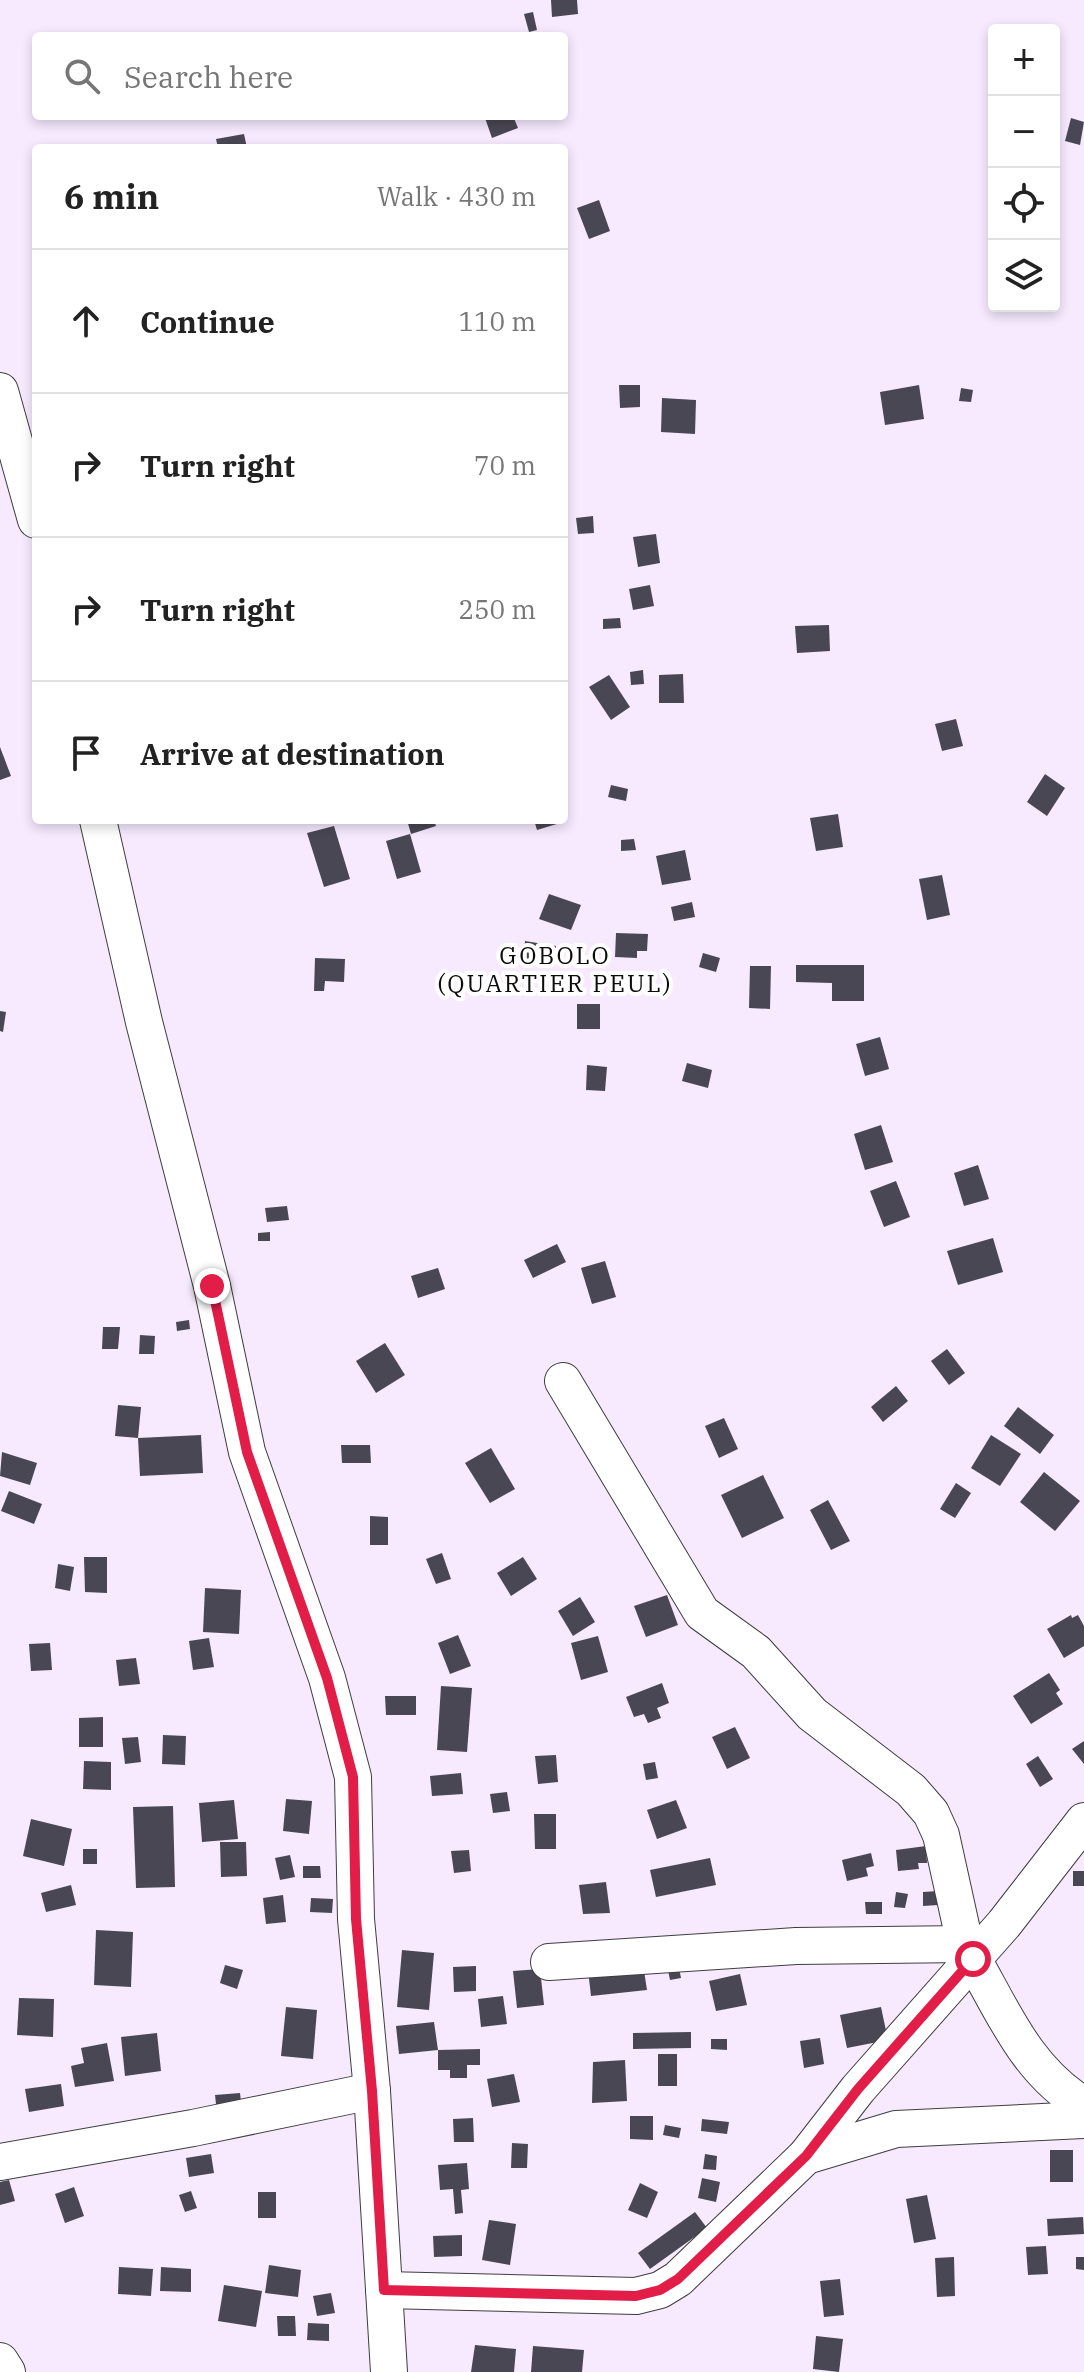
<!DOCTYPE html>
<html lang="en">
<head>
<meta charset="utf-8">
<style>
	body { margin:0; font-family:"IBM Plex Serif",serif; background:#f2f2f2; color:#222 }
	.controls { position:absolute; right:24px; top:24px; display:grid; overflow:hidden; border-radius:8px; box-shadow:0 4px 12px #0003 }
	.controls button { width:72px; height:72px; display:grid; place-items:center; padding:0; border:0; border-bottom:2px solid #e0e0e0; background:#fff; color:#222; font:40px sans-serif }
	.stop { position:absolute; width:24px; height:24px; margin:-18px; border:6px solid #e11d48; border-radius:50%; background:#fff }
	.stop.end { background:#e11d48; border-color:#fff; box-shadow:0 2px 8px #0008 }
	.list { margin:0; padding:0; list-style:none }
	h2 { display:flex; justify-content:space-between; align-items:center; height:104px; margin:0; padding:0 32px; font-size:34px }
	h2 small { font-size:26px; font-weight:400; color:#767676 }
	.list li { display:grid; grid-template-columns:52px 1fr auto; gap:24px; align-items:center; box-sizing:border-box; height:144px; padding:0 32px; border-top:2px solid #e0e0e0 }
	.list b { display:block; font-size:30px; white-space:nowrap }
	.list em { font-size:26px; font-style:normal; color:#767676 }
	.icon { flex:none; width:44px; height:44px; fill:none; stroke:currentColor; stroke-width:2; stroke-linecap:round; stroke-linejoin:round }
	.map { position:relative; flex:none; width:1084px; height:2372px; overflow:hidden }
	.search { position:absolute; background:#fff; box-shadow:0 4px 12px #0003; left:32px; top:32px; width:536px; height:88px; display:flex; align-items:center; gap:20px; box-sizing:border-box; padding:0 28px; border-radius:8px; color:#767676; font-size:30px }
	.panel { position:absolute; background:#fff; box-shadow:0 4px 12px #0003; left:32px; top:144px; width:536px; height:680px; border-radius:8px }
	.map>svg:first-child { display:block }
	.building { fill:#4a4754 }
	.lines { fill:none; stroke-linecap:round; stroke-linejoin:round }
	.minor-casing { stroke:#3e3e3e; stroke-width:38 }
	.minor { stroke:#fff; stroke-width:36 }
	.route { stroke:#e11d48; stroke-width:10 }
	.labels { text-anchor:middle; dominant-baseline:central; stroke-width:8; stroke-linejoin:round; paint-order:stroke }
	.quarter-label { font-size:24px; letter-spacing:2px; fill:#0b0b0b; stroke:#fff }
</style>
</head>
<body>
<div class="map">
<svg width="1084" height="2372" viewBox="0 0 1084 2372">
	<rect width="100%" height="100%" fill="#f7eaff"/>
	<!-- building -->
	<g class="building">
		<polygon points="551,0 577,0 578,14 552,17"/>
		<polygon points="533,12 537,30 529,32 524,14"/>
		<polygon points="491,116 513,116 518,128 492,138 485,118"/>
		<polygon points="1071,118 1084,122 1080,145 1065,141"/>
		<polygon points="244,134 247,148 218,148 216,139"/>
		<polygon points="599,200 610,231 589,239 577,208"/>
		<polygon points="619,385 640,385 640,407 620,408"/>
		<polygon points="919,385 924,419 885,425 880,392"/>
		<polygon points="961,388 973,390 971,402 959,401"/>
		<polygon points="662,398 696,400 695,434 661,432"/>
		<polygon points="593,516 594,533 578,534 576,518"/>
		<polygon points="656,534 660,563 638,567 633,537"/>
		<polygon points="650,585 654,606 633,610 629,589"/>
		<polygon points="620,618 621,628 603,629 603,619"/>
		<polygon points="829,625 830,651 797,653 795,626"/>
		<polygon points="643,670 644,684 631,685 630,672"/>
		<polygon points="683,674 684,703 659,703 659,675"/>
		<polygon points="609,675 630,707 611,720 589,687"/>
		<polygon points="956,719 963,746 942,751 935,724"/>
		<polygon points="0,747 11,776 0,780"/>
		<polygon points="1045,774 1065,788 1047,816 1027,802"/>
		<polygon points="611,785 628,789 626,801 608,797"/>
		<polygon points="838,814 843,847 816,851 810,818"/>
		<polygon points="407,820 434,820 436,826 411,834"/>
		<polygon points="534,820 559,820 560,823 537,830"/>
		<polygon points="334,826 350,879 324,887 307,833"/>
		<polygon points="410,834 421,872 397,879 386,841"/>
		<polygon points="634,839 636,850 621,851 621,840"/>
		<polygon points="685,850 691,880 662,885 656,856"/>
		<polygon points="942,875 950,915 927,920 919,879"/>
		<polygon points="549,894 581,905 571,930 539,919"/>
		<polygon points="692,902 695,917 674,921 671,907"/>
		<polygon points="616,933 648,934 647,951 637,951 637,958 615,957"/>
		<polygon points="525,941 556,946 553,965 523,960"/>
		<polygon points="703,953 720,958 716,972 699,967"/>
		<polygon points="315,958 345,959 344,982 325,981 324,991 314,991"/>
		<polygon points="796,965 864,965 864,1001 832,1001 832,983 796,982"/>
		<polygon points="750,966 771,966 770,1009 749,1008"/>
		<rect x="577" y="1004" width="23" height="25"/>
		<polygon points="0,1011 6,1012 3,1032 0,1031"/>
		<polygon points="880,1037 889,1069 865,1076 856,1044"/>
		<polygon points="687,1063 712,1070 708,1088 682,1081"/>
		<polygon points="587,1065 607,1067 605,1091 586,1090"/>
		<polygon points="881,1125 893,1162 865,1170 854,1134"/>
		<polygon points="978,1165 989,1199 964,1206 954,1173"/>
		<polygon points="896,1181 910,1217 884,1227 870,1191"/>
		<polygon points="287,1206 289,1220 267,1222 265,1208"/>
		<polygon points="270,1232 270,1241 258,1241 258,1233"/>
		<polygon points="993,1238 1003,1272 958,1285 947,1251"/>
		<polygon points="557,1244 566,1262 533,1278 524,1260"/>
		<polygon points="605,1261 616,1297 592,1304 581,1268"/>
		<polygon points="438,1268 445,1289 418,1298 411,1276"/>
		<polygon points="189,1320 190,1329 177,1331 176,1322"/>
		<polygon points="103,1327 120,1327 118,1349 102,1349"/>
		<polygon points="140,1335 155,1336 154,1354 139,1354"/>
		<polygon points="385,1343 405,1375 376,1393 356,1361"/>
		<polygon points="947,1349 965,1373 949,1385 931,1361"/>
		<polygon points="896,1386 908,1401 883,1422 871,1407"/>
		<polygon points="118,1405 141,1407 138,1438 115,1436"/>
		<polygon points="1018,1407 1054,1435 1040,1454 1004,1426"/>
		<polygon points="724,1418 738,1449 719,1458 705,1426"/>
		<polygon points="201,1435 203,1473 140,1476 138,1438"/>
		<polygon points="991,1435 1021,1454 1000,1486 971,1468"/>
		<polygon points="341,1445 370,1445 371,1463 342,1463"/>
		<polygon points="491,1448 515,1489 490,1503 465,1463"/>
		<polygon points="2,1452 37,1463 30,1485 0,1476"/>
		<polygon points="1044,1472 1080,1501 1055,1531 1020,1502"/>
		<polygon points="763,1475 784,1518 742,1538 721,1495"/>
		<polygon points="956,1483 971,1493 955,1518 940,1509"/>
		<polygon points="9,1491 42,1504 34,1524 1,1511"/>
		<polygon points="828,1500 850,1541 831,1550 810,1510"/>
		<polygon points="370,1516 388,1517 388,1545 370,1545"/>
		<polygon points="442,1553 451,1579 436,1584 426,1559"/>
		<polygon points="84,1557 107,1557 107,1593 85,1592"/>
		<polygon points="523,1557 537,1579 511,1596 497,1573"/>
		<polygon points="58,1564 74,1567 70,1591 55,1588"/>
		<polygon points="205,1588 241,1590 239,1634 203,1632"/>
		<polygon points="667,1595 678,1625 646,1637 634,1606"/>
		<polygon points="580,1597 595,1622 573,1636 558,1611"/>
		<polygon points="1071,1615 1072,1618 1078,1615 1084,1626 1084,1646 1064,1658 1047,1629"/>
		<polygon points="458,1635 471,1666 450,1674 438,1643"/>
		<polygon points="598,1636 608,1672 581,1680 571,1643"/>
		<polygon points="209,1638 214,1667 193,1670 189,1641"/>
		<polygon points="50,1643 52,1670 31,1671 29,1644"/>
		<polygon points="136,1658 140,1684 119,1686 116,1660"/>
		<polygon points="1049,1673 1060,1690 1056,1693 1063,1704 1031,1724 1013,1696"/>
		<polygon points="662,1683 669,1703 657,1708 661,1718 648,1723 644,1714 634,1717 626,1697"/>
		<polygon points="441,1686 472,1688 467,1752 437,1750"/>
		<polygon points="385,1696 416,1696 416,1715 386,1715"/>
		<polygon points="103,1717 103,1747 79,1747 79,1718"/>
		<polygon points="735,1727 750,1758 727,1769 712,1737"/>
		<polygon points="163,1735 186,1736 185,1765 162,1764"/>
		<polygon points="138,1737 141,1762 125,1764 122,1738"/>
		<polygon points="1084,1741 1084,1764 1072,1749"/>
		<polygon points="556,1755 558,1782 538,1784 535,1756"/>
		<polygon points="1038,1756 1053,1779 1040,1787 1026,1764"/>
		<polygon points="84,1761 111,1762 111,1790 83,1789"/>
		<polygon points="655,1762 658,1778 646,1780 643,1764"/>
		<polygon points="461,1773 463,1794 432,1796 430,1776"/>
		<polygon points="507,1792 510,1811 493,1813 490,1794"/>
		<polygon points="286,1799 312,1801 309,1834 283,1831"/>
		<polygon points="234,1800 238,1839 202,1842 199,1803"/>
		<polygon points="676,1800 687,1828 657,1839 647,1810"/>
		<polygon points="173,1806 175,1887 136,1888 133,1807"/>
		<polygon points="534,1814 556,1814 556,1849 535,1849"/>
		<polygon points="31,1819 72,1829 64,1866 23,1856"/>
		<polygon points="220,1842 246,1842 247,1876 221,1877"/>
		<polygon points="926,1846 927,1863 918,1863 919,1869 898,1871 896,1850"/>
		<rect x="83" y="1849" width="14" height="15"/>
		<polygon points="469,1850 471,1871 454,1873 451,1851"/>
		<polygon points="871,1853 874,1866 866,1868 868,1876 847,1881 842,1860"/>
		<polygon points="290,1855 295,1877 280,1880 275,1858"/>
		<polygon points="710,1858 716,1885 656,1897 650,1870"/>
		<polygon points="303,1866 320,1866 321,1878 303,1878"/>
		<rect x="1073" y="1871" width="11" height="15"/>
		<polygon points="606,1882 610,1913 583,1914 579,1885"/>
		<polygon points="71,1885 76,1905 46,1912 41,1893"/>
		<polygon points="938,1891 938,1905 923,1906 923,1892"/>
		<polygon points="896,1892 908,1894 905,1908 894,1907"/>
		<polygon points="283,1895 286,1922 266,1924 263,1898"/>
		<polygon points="311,1898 333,1899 332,1913 310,1912"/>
		<polygon points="865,1902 882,1902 882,1914 866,1914"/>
		<polygon points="96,1930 133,1932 131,1987 94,1985"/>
		<polygon points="402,1950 434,1953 429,2010 397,2007"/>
		<polygon points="643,1964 647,1990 591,1996 588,1970"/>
		<polygon points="225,1965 243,1970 237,1989 220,1983"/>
		<polygon points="476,1966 476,1991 454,1992 453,1967"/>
		<polygon points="679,1968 681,1978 670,1980 668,1970"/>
		<polygon points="540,1969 544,2005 517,2008 513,1971"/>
		<polygon points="740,1974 747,2005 716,2011 709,1981"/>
		<polygon points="503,1996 507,2024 481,2027 478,1999"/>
		<polygon points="19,1998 54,1999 53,2037 17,2035"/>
		<polygon points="286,2007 317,2010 313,2059 281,2056"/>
		<polygon points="881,2007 888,2040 847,2048 840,2015"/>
		<polygon points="434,2022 438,2050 399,2054 396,2026"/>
		<polygon points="691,2032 691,2048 633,2049 633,2033"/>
		<polygon points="157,2033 161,2071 125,2076 121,2037"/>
		<polygon points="820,2038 824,2064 804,2068 800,2041"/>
		<polygon points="711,2039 727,2039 727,2050 711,2049"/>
		<polygon points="107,2043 114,2081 75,2087 71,2066 84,2063 81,2048"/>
		<polygon points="480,2049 480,2065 467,2065 467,2078 450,2078 450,2070 438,2070 438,2050"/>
		<rect x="658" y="2054" width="19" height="32"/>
		<polygon points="625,2060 627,2101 592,2103 593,2062"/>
		<polygon points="514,2074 520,2102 492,2107 487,2079"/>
		<polygon points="61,2084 64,2106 29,2112 25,2089"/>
		<polygon points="240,2093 242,2110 217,2113 215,2095"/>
		<polygon points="630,2116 653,2116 653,2140 630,2139"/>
		<polygon points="473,2118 474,2142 454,2142 453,2119"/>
		<polygon points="702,2119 729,2122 727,2134 701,2131"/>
		<polygon points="665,2125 681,2128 679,2138 663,2135"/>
		<polygon points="512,2143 528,2144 527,2168 511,2168"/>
		<rect x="1050" y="2150" width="23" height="32"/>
		<polygon points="211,2154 214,2173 189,2177 186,2158"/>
		<polygon points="705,2154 717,2156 716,2170 703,2169"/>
		<polygon points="467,2163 469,2189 461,2190 463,2213 455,2214 453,2189 440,2190 438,2165"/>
		<polygon points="702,2178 720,2182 716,2202 698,2198"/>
		<polygon points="9,2180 15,2201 0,2205 0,2182"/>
		<polygon points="640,2183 658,2192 647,2218 628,2210"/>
		<polygon points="74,2187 84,2216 65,2223 55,2194"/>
		<polygon points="191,2191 197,2208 185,2212 179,2195"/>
		<rect x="258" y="2192" width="18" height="26"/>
		<polygon points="927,2195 936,2239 914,2243 906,2199"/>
		<polygon points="695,2212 707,2228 650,2269 638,2253"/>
		<polygon points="1083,2217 1084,2234 1048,2236 1047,2219"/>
		<polygon points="489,2220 516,2224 510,2265 482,2260"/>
		<polygon points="462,2235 462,2256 434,2257 433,2236"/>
		<polygon points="1046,2246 1048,2274 1028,2275 1026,2247"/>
		<polygon points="954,2257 955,2296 937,2297 935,2258"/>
		<polygon points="1076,2257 1084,2257 1084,2270 1076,2269"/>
		<polygon points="269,2265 301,2270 298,2297 265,2293"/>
		<polygon points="119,2267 153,2269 151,2296 118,2294"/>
		<polygon points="161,2267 191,2269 191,2292 160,2291"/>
		<polygon points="840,2279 844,2315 824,2317 820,2281"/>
		<polygon points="224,2285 262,2291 256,2327 218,2321"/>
		<polygon points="331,2293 335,2313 317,2316 313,2296"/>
		<polygon points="277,2316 295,2316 296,2336 278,2336"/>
		<polygon points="308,2323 329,2324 329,2341 307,2340"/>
		<polygon points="816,2336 843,2339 839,2372 813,2369"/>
		<polygon points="475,2345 516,2349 514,2372 471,2372"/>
		<polygon points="533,2346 584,2350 582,2372 531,2372"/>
	</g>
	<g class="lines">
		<defs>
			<g id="minor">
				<polyline points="0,391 36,520"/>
				<polyline points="98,820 144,1022 212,1286 247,1452 327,1678 353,1777 356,1919 372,2091 389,2372"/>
				<path d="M563,1381L702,1613L756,1652L812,1714L911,1790L931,1813L941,1835L965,1944L973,1959C1004,2014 1028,2072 1084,2105"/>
				<polyline points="549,1962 796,1946 965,1944"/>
				<polyline points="806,2156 858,2089 1004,1924 1084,1821"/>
				<polyline points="0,2162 193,2128 372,2091"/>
				<polyline points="384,2290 636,2296 660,2290 678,2279 806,2156 896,2129 1084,2120"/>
				<polyline points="0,2361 7,2372"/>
			</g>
		</defs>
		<!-- minor casing -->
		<use href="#minor" class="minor-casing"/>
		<!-- minor -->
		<use href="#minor" class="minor"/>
	</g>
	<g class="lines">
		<!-- route -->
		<polyline class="route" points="212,1286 247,1452 327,1678 353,1777 356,1919 372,2091 384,2290 636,2296 660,2290 678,2279 806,2156 858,2089 973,1959"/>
	</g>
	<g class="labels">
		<!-- quarter labels -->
		<g class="quarter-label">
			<text x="555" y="955">GOBOLO<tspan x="555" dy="28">(QUARTIER PEUL)</tspan></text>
		</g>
	</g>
</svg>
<div class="controls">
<button>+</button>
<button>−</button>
<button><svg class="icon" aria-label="locate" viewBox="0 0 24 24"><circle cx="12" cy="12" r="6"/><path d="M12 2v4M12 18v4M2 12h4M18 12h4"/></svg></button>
<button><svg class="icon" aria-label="layers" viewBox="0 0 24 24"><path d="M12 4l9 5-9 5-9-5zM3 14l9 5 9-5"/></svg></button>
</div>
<div class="stop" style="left:973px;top:1959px"></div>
<div class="stop end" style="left:212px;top:1286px"></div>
<div class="search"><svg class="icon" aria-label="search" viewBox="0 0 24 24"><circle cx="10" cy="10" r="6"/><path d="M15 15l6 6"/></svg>Search here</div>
<section class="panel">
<h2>6 min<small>Walk · 430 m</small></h2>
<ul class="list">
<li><svg class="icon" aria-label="ahead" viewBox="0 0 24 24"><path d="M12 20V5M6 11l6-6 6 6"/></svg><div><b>Continue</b></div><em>110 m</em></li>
<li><svg class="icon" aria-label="right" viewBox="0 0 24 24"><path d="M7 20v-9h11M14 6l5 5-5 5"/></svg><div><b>Turn right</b></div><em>70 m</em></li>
<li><svg class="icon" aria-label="right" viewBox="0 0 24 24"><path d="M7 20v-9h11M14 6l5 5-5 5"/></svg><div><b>Turn right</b></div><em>250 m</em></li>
<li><svg class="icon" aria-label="arrive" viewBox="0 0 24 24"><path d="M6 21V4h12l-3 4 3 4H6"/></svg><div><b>Arrive at destination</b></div></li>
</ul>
</section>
</div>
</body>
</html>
